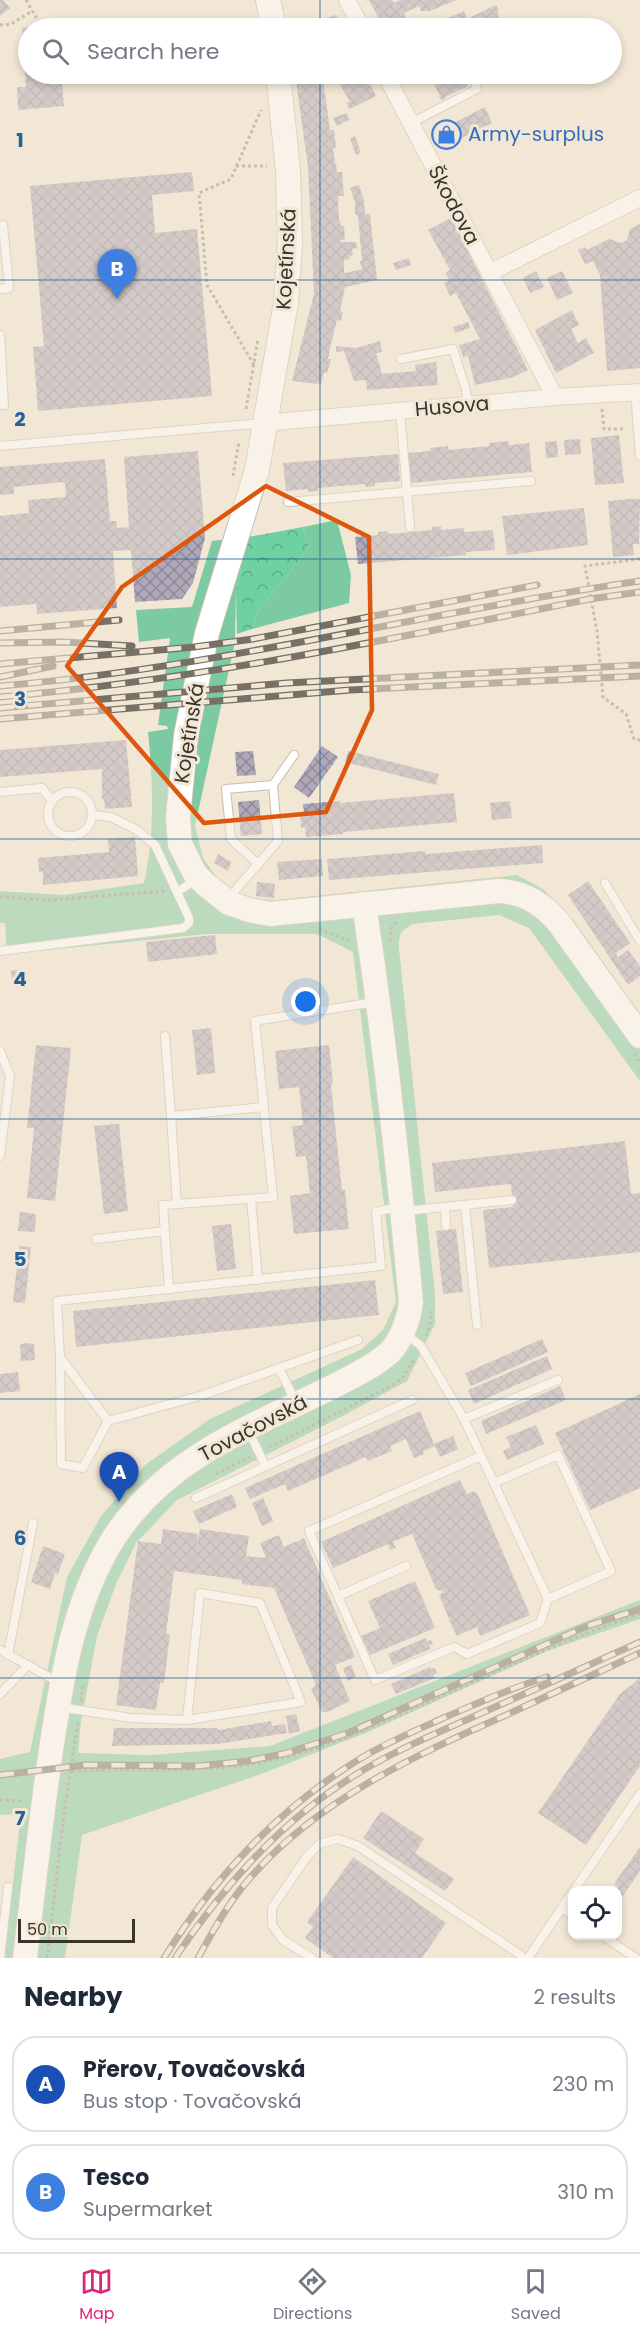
<!DOCTYPE html>
<html lang="en">
<head>
<meta charset="utf-8">
<style>
	body { margin:0; font-family:Poppins,sans-serif; background:#f6f6f7; color:#1f2937 }
	.controls { position:absolute; right:18px; bottom:18px; display:grid; overflow:hidden; border-radius:12px; box-shadow:0 3px 9px #0003 }
	.controls button { width:54px; height:54px; display:grid; place-items:center; padding:0; border:0; border-bottom:2px solid #e0e1e3; background:#fff; color:#1f2937; font:30px sans-serif }
	.scale { position:absolute; left:18px; bottom:15px; width:117px; box-sizing:border-box; padding-left:6px; border:3px solid #39352e; border-top:0; font-size:16px; line-height:21px; white-space:nowrap; color:#39352e; -webkit-text-stroke:4px #f2e7d5; paint-order:stroke }
	.you { position:absolute; left:306px; top:1002px; width:21px; height:21px; margin:-15px; border:4px solid #fff; border-radius:50%; background:#1a73e8; box-shadow:0 0 0 9px #1a73e833 }
	.badge { display:grid; place-items:center; width:39px; height:39px; border-radius:50%; background:#db2777; color:#fff; font-size:20px; font-weight:700 }
	.pin { position:absolute; translate:-50% -50px; filter:drop-shadow(0 2px 3px #0008) }
	.pin::after { content:''; position:absolute; top:32px; width:21px; height:18px; background:inherit; clip-path:polygon(0 0,100% 0,50% 100%) }
	.list { margin:0; padding:0; list-style:none }
	h2 { display:flex; justify-content:space-between; align-items:center; height:78px; margin:0; padding:0 24px; font-size:26px }
	h2 small { font-size:20px; font-weight:400; color:#747a83 }
	.list li { display:grid; grid-template-columns:39px 1fr auto; gap:18px; align-items:center; box-sizing:border-box; height:96px; margin:0 12px 12px; padding:0 12px; border:2px solid #e0e1e3; border-radius:24px }
	.list b { display:block; font-size:22px; white-space:nowrap }
	.list p { margin:0; font-size:20px; white-space:nowrap; color:#747a83 }
	.list em { font-size:20px; font-style:normal; color:#747a83 }
	.icon { flex:none; width:33px; height:33px; fill:none; stroke:currentColor; stroke-width:2; stroke-linecap:round; stroke-linejoin:round }
	.map { position:relative; flex:none; width:640px; height:1958px; overflow:hidden }
	.search { position:absolute; background:#fff; box-shadow:0 3px 9px #0003; left:18px; right:18px; top:18px; height:66px; display:flex; align-items:center; gap:15px; box-sizing:border-box; padding:0 21px; border-radius:33px; color:#747a83; font-size:22px }
	.sheet { height:294px; background:#fff }
	nav { display:flex; justify-content:space-around; align-items:center; box-sizing:border-box; height:84px; border-top:2px solid #e0e1e3; background:#fff; font-size:16px; color:#747a83 }
	nav a { display:grid; justify-items:center; gap:3px }
	nav .on { color:#db2777 }
	.map>svg:first-child { display:block }
	.grass { fill:#7bcaa2 }
	.forest { fill:url(#forest-crowns) }
	.building { fill:url(#building-cross-hatch) }
	.lines { fill:none; stroke-linecap:round; stroke-linejoin:round }
	.lane-casing { stroke:#c7bdac; stroke-width:10 }
	.street-casing { stroke:#c7bdac; stroke-width:18 }
	.secondary-casing { stroke:#c7bdac; stroke-width:26 }
	.path { stroke:#938c7f; stroke-width:3; stroke-dasharray:3 3; stroke-linecap:butt }
	.lane { stroke:#fff; stroke-width:8 }
	.street { stroke:#fff; stroke-width:16 }
	.secondary { stroke:#fff; stroke-width:24 }
	.rail-casing { stroke:#767066; stroke-width:7 }
	.rail { stroke:#f2e7d5; stroke-width:4.5; stroke-dasharray:14; stroke-linecap:butt }
	.marked { fill:none; stroke:#df570e; stroke-width:4.5; stroke-linejoin:round }
	.grid { fill:none; stroke:#246299; stroke-width:1.5; stroke-opacity:0.55 }
	.labels { text-anchor:middle; dominant-baseline:central; stroke-width:6; stroke-linejoin:round; paint-order:stroke }
	.shop-label { font-size:20px; fill:#366cbe; stroke:#f2e7d5; text-anchor:start }
	.street-label { font-size:20px; fill:#39352e; stroke:#f2e7d5 }
	.grid-label { font-size:20px; text-anchor:middle; font-weight:bold; fill:#246299; stroke:#f2e7d5; stroke-width:6; stroke-linejoin:round; paint-order:stroke }
</style>
</head>
<body>
<div class="map">
<svg width="640" height="1958" viewBox="0 0 640 1958">
	<defs>
		<pattern id="forest-crowns" width="20" height="18" patternUnits="userSpaceOnUse" patternTransform="scale(1.5)"><rect width="20" height="18" fill="#6ed1a1"/><path d="M2 6a3 3 0 1 1 6 0M12 15a3 3 0 1 1 6 0" fill="none" stroke="#5baa84"/></pattern>
		<pattern id="building-cross-hatch" width="8" height="8" patternUnits="userSpaceOnUse" patternTransform="scale(1.5)"><rect width="8" height="8" fill="#afa8b9"/><path d="M0 0l8 8M0 8l8-8" fill="none" stroke="#8f8a97"/></pattern>
	</defs>
	<rect width="100%" height="100%" fill="#f2e7d5"/>
	<!-- grass -->
	<g class="grass">
		<polygon points="337,520 351,575 349,603 252,629 258,611 309,548 303,527"/>
		<path d="M248,537L236,590L235,642L195,826L203,858L222,885L243,899L276,900L517,875L543,889L574,921L640,1014V1081L529,928L499,915L413,924C400,931 399,934 399,949L435,1295V1324L407,1381L343,1416L177,1500L136,1543L116,1584L97,1636L81,1722L78,1753L150,1755L270,1746L640,1600V1619L547,1651L368,1732L261,1774L82,1835L65,1958H4L21,1814L0,1815V1759L30,1752L67,1577L101,1516L145,1465L210,1419L362,1349L383,1330L396,1302L353,952L317,934H207L7,954L5,923H0V891L64,895L144,883C155,833 153,782 148,732L168,729L167,726L158,725L170,638L139,642L136,610L192,607L212,541Z"/>
	</g>
	<!-- forest -->
	<polygon class="forest" points="303,527 309,548 258,611 252,629 237,634 236,590 248,537"/>
	<!-- building -->
	<g class="building">
		<polygon points="0,0 3,0 10,8 0,16"/>
		<polygon points="369,0 392,0 394,3 400,0 456,0 430,11 421,11 419,6 404,13 411,28 384,28"/>
		<polygon points="496,5 498,9 499,28 462,28 461,26 456,28 425,28 464,11 467,19"/>
		<polygon points="336,15 343,28 295,28"/>
		<polygon points="58,25 58,28 32,28 32,27"/>
		<polygon points="28,27 28,74 61,74 64,106 18,110 17,87 26,87 22,28"/>
		<polygon points="295,74 319,74 319,78 323,78 330,130 334,130 336,148 333,148 335,164 336,163 337,172 342,172 344,196 338,196 339,219 341,226 344,226 345,240 341,240 341,242 356,242 357,248 352,249 353,255 349,256 350,259 344,260 344,273 363,269 359,261 362,261 358,215 355,215 355,202 350,188 359,185 364,201 365,214 370,214 377,280 345,287 340,311 343,312 341,321 337,320 331,344 328,359 331,359 327,373 324,372 321,384 319,384 292,381 314,294 308,167"/>
		<polygon points="334,74 365,74 376,96 350,109 346,103 350,102"/>
		<polygon points="429,74 462,74 468,86 445,97 444,100 439,98 440,96"/>
		<polygon points="483,74 502,74 502,77 483,79"/>
		<polygon points="485,107 492,123 443,147 436,132"/>
		<polygon points="347,113 349,120 337,126 333,118"/>
		<polygon points="355,136 361,153 356,155 350,139"/>
		<polygon points="192,172 194,191 152,195 155,233 197,229 212,396 38,411 33,347 44,346 30,186"/>
		<polygon points="451,218 528,370 514,377 475,385 468,356 463,357 459,345 480,339 456,293 450,296 444,283 449,280 446,273 450,270 428,230"/>
		<polygon points="640,224 640,368 607,371 600,275 593,261 585,264 578,250 585,247 587,250 609,239 621,243 627,240 630,229"/>
		<polygon points="409,258 411,265 396,270 393,263"/>
		<polygon points="536,271 544,287 530,293 523,278"/>
		<polygon points="562,271 573,293 557,300 547,278"/>
		<polygon points="572,310 579,325 571,329 578,343 586,338 594,353 556,373 535,330"/>
		<polygon points="468,322 470,328 455,333 453,327"/>
		<polygon points="380,341 382,352 376,353 382,374 416,371 415,365 436,362 438,385 367,390 366,380 354,381 344,351 336,352 336,346 356,348"/>
		<polygon points="619,435 624,483 595,485 591,438"/>
		<polygon points="580,439 581,454 565,455 564,440"/>
		<polygon points="508,441 509,445 529,443 532,472 411,483 408,453 430,451 430,448 448,446 448,450 490,446 489,443"/>
		<polygon points="557,441 558,457 546,458 545,442"/>
		<polygon points="198,451 205,538 193,583 182,599 135,602 131,550 113,551 117,608 37,614 36,604 0,607 0,516 29,513 28,500 66,497 65,484 63,482 14,487 14,494 0,495 0,467 105,459 110,521 116,521 117,528 129,527 124,457"/>
		<polygon points="398,454 400,481 375,483 375,486 366,487 365,484 318,488 318,491 308,492 308,489 286,491 283,463"/>
		<polygon points="629,499 640,499 639,544 633,544 634,555 613,557 608,501"/>
		<polygon points="584,508 588,545 507,555 502,516"/>
		<polygon points="441,526 441,530 464,528 464,532 493,530 495,550 466,552 466,555 358,564 355,537 378,535 378,532 387,531 388,534 432,530 432,527"/>
		<polygon points="126,740 132,807 105,809 104,799 102,799 102,769 0,777 0,750"/>
		<polygon points="322,746 338,757 309,798 294,787"/>
		<polygon points="253,751 256,775 237,776 235,752"/>
		<polygon points="349,751 439,774 436,785 345,762"/>
		<polygon points="454,793 457,822 343,832 343,834 306,837 305,827 301,828 300,814 304,814 303,804 340,801 340,803"/>
		<polygon points="259,800 262,834 241,836 238,802"/>
		<polygon points="510,801 512,818 492,820 490,803"/>
		<polygon points="135,837 138,876 43,885 43,871 39,872 38,858 109,852 108,839"/>
		<polygon points="542,845 543,863 329,880 327,859 425,851 426,854"/>
		<polygon points="218,854 231,862 228,871 214,863"/>
		<polygon points="322,859 323,876 279,880 277,862"/>
		<polygon points="588,881 630,943 616,953 618,957 628,950 640,966 640,976 628,985 568,895"/>
		<polygon points="257,882 275,884 274,898 256,896"/>
		<polygon points="215,935 217,954 148,962 146,942"/>
		<polygon points="17,970 19,984 12,984 11,971"/>
		<polygon points="211,1028 215,1073 197,1075 192,1030"/>
		<polygon points="36,1045 71,1048 55,1201 27,1198 34,1128 27,1128"/>
		<polygon points="329,1045 333,1083 331,1084 338,1153 342,1190 345,1190 349,1229 294,1234 290,1196 310,1193 306,1156 296,1157 292,1126 303,1125 299,1087 279,1089 275,1051"/>
		<polygon points="119,1124 128,1211 104,1214 94,1126"/>
		<polygon points="625,1141 631,1194 640,1193 640,1252 489,1268 483,1210 513,1207 511,1184 435,1192 432,1163"/>
		<polygon points="20,1212 36,1214 35,1232 18,1231"/>
		<polygon points="231,1224 236,1269 217,1271 212,1226"/>
		<polygon points="456,1229 463,1292 443,1294 436,1231"/>
		<polygon points="19,1246 31,1247 25,1303 13,1302"/>
		<polygon points="375,1280 379,1315 76,1347 73,1311"/>
		<polygon points="542,1339 548,1352 471,1386 465,1373"/>
		<polygon points="26,1343 34,1344 35,1360 21,1361 20,1345"/>
		<polygon points="547,1356 552,1369 474,1404 468,1390"/>
		<polygon points="18,1372 20,1391 0,1393 0,1374"/>
		<polygon points="560,1386 566,1400 486,1434 481,1421"/>
		<polygon points="640,1394 640,1488 590,1510 555,1433"/>
		<polygon points="420,1411 434,1444 453,1436 458,1449 440,1457 435,1446 423,1451 424,1454 414,1458 406,1439 390,1446 392,1451 368,1461 366,1457 288,1491 285,1484 250,1499 245,1488"/>
		<polygon points="536,1425 544,1444 507,1460 503,1451 511,1447 506,1437"/>
		<polygon points="460,1480 467,1494 474,1491 478,1495 530,1615 480,1636 477,1627 457,1636 450,1622 449,1623 449,1619 439,1595 444,1592 436,1589 412,1534 393,1542 396,1548 390,1550 388,1544 333,1568 321,1542"/>
		<polygon points="232,1494 237,1507 199,1524 193,1511"/>
		<polygon points="263,1498 273,1521 262,1526 252,1503"/>
		<polygon points="163,1529 198,1534 196,1549 200,1529 249,1536 246,1556 266,1558 260,1543 279,1535 284,1547 304,1538 355,1657 335,1665 350,1701 327,1712 322,1712 311,1689 316,1685 274,1588 242,1584 242,1580 174,1571 166,1634 170,1634 164,1683 160,1683 156,1710 116,1705 138,1541 161,1544"/>
		<polygon points="43,1546 65,1554 58,1574 55,1573 50,1589 31,1582"/>
		<polygon points="415,1581 435,1628 370,1655 361,1636 380,1628 368,1601"/>
		<polygon points="425,1638 427,1641 431,1640 433,1644 429,1645 430,1649 393,1665 388,1654"/>
		<polygon points="351,1665 356,1677 348,1681 343,1668"/>
		<polygon points="430,1667 431,1669 435,1668 437,1673 433,1675 435,1678 396,1694 391,1684"/>
		<polygon points="640,1678 640,1766 586,1845 538,1813 620,1694"/>
		<polygon points="296,1714 300,1731 289,1734 286,1716"/>
		<polygon points="271,1721 272,1726 285,1724 287,1733 218,1744 112,1746 114,1728 217,1728 218,1730"/>
		<polygon points="381,1811 424,1839 415,1853 454,1879 445,1891 363,1838"/>
		<polygon points="640,1847 640,1871 621,1899 618,1896 618,1890 615,1890 618,1886 614,1884"/>
		<polygon points="353,1857 446,1923 422,1958 333,1958 305,1938 313,1927 307,1922"/>
	</g>
	<g class="lines">
		<defs>
			<g id="lane">
				<polyline points="411,123 477,89 473,74"/>
				<polyline points="0,226 3,225 9,288 0,289"/>
				<polyline points="0,335 4,405 0,405"/>
				<polyline points="401,359 453,349 466,390 468,405"/>
				<polyline points="635,392 640,456"/>
				<polyline points="400,411 410,527"/>
				<polyline points="0,446 263,423"/>
				<polyline points="288,502 531,481"/>
				<polyline points="273,785 294,755"/>
				<circle cx="70" cy="814" r="22"/>
				<polyline points="0,792 42,788 52,801"/>
				<polyline points="605,883 640,941"/>
				<polyline points="177,892 197,879"/>
				<polyline points="227,900 278,841 273,785 226,789 231,839 257,863"/>
				<polyline points="0,951 183,928 189,923 189,918 155,845 137,830 111,817 92,815"/>
				<polyline points="165,1036 171,1116"/>
				<polyline points="0,1051 10,1076 0,1156"/>
				<polyline points="264,1107 171,1116 177,1204 273,1197 255,1021 375,1002"/>
				<polyline points="251,1199 258,1280"/>
				<polyline points="465,1205 477,1325"/>
				<polyline points="445,1207 446,1226"/>
				<polyline points="405,1211 512,1200"/>
				<polyline points="96,1239 165,1231"/>
				<polyline points="169,1289 163,1205 177,1204"/>
				<polyline points="406,1334 421,1346 464,1419 548,1599 611,1571 558,1455 494,1483"/>
				<polyline points="60,1357 57,1301 381,1266 376,1212 401,1206"/>
				<polyline points="279,1368 296,1403"/>
				<polyline points="464,1419 558,1380"/>
				<polyline points="108,1421 60,1357 61,1464 83,1468 108,1421 203,1395 358,1340"/>
				<polyline points="248,1430 265,1465"/>
				<polyline points="481,1456 309,1531 375,1680 454,1647 467,1654 540,1623 548,1599"/>
				<polyline points="196,1498 412,1400"/>
				<polyline points="338,1596 406,1566"/>
				<polyline points="0,1650 60,1683"/>
				<polyline points="8,1655 33,1523"/>
				<polyline points="0,1694 28,1665"/>
				<polyline points="59,1707 131,1718 187,1720 200,1593 260,1603 301,1702 187,1720"/>
				<polyline points="574,1890 640,1794"/>
				<polyline points="562,1908 572,1915"/>
				<polyline points="603,1936 636,1958"/>
				<polyline points="0,1958 8,1887"/>
				<polyline points="312,1958 283,1940 272,1925 272,1908 308,1855 321,1843 338,1839 358,1846 525,1958"/>
				<polyline points="528,1958 572,1893"/>
			</g>
			<g id="street">
				<polyline points="347,0 362,28"/>
				<polyline points="385,74 555,397"/>
				<polyline points="489,273 640,198"/>
				<polyline points="264,423 555,397 640,392"/>
			</g>
			<g id="secondary">
				<polyline points="268,0 274,28"/>
				<path d="M278,74L288,170L290,244L286,302L257,470L207,633L196,686L186,735L178,817L180,844L195,874L205,884L229,903L249,910L270,914L499,891C524,892 543,904 559,923L640,1036"/>
				<path d="M25,1958C32,1898 39,1838 47,1778C59,1696 69,1608 115,1536C139,1500 174,1470 211,1448C252,1423 297,1405 340,1383C357,1374 376,1365 390,1352C403,1338 408,1321 411,1303C399,1169 384,1036 364,904"/>
			</g>
		</defs>
		<!-- lane casing -->
		<use href="#lane" class="lane-casing"/>
		<!-- street casing -->
		<use href="#street" class="street-casing"/>
		<!-- secondary casing -->
		<use href="#secondary" class="secondary-casing"/>
		<!-- path -->
		<g class="path">
			<polyline points="26,0 41,26"/>
			<polyline points="0,25 11,24 32,11"/>
			<polyline points="236,166 267,166"/>
			<polyline points="254,365 207,285 199,193 231,179 261,110"/>
			<polyline points="246,409 258,339"/>
			<polyline points="602,409 604,429 626,429"/>
			<polyline points="233,476 239,442"/>
			<polyline points="640,559 585,566 597,631 603,697 626,714 634,739 640,740"/>
			<polyline points="0,897 49,900 166,891"/>
			<polyline points="319,929 349,941"/>
			<polyline points="390,941 391,929 396,922"/>
			<polyline points="634,1054 640,1063"/>
			<polyline points="426,1336 431,1321 431,1311"/>
			<polyline points="269,1447 391,1386 402,1378 415,1358"/>
			<polyline points="216,1474 250,1457"/>
			<polyline points="81,1701 83,1683"/>
			<path d="M72,1771C136,1768 199,1774 263,1762C324,1751 381,1723 438,1698C504,1668 571,1637 640,1614"/>
			<polyline points="0,1800 24,1801"/>
			<polyline points="47,1958 64,1814 78,1722"/>
		</g>
		<!-- lane -->
		<use href="#lane" class="lane"/>
		<!-- street -->
		<use href="#street" class="street"/>
		<!-- secondary -->
		<use href="#secondary" class="secondary"/>
		<defs>
			<g id="rail">
				<polyline points="0,631 119,620"/>
				<polyline points="0,643 64,642 132,646"/>
				<polyline points="0,664 194,647 253,639 537,585"/>
				<polyline points="0,677 53,666"/>
				<path d="M0,686C216,668 426,612 640,581"/>
				<path d="M0,697C199,680 395,638 590,599L640,592"/>
				<polyline points="0,708 287,683 640,665"/>
				<polyline points="0,719 350,690 640,676"/>
				<polyline points="0,1775 85,1765 198,1766 248,1761 287,1753 348,1733 587,1626 640,1609"/>
				<path d="M164,1958C215,1876 280,1807 363,1757C388,1742 415,1731 441,1719C476,1704 510,1688 547,1677"/>
				<path d="M175,1958C223,1887 279,1823 352,1777C396,1749 447,1729 495,1707C543,1686 591,1664 640,1642"/>
				<path d="M198,1958C212,1933 226,1907 244,1885C312,1803 409,1758 504,1716C549,1695 595,1674 640,1653"/>
			</g>
		</defs>
		<!-- rail casing -->
		<use href="#rail" class="rail-casing"/>
		<!-- rail -->
		<use href="#rail" class="rail"/>
	</g>
	<!-- marked area -->
	<path d="M0 0H640V1958H0ZM266,486L369,537L372,710L326,812L204,823L67,666L122,587Z" fill="#f2e7d5" fill-opacity=".55" fill-rule="evenodd"/>
	<path class="marked" d="M266,486L369,537L372,710L326,812L204,823L67,666L122,587Z"/>
	<!-- grid -->
	<path class="grid" d="M320,0V28M320,74V1958M0,280H640M0,559H640M0,839H640M0,1119H640M0,1399H640M0,1678H640"/>
	<!-- icons -->
	<defs>
		<symbol id="shop-ring" viewBox="-11 -11 22 22"><circle r="9.5" fill="#f2e7d5" stroke="#3f7fe0" stroke-width="1.5"/><path d="M-5-2.5h2.3a2.7 3.5 0 0 1 5.4 0H5L5.5 6h-11ZM-1.5-2.5h3a1.5 2.3 0 0 0-3 0Z" fill="#3f7fe0"/></symbol>
	</defs>
	<g fill-rule="evenodd">
		<use href="#shop-ring" x="430" y="118" width="33" height="33"/>
	</g>
	<g class="labels">
		<!-- shop labels -->
		<g class="shop-label">
			<text x="468" y="134">Army-surplus</text>
		</g>
		<!-- street labels -->
		<g class="street-label">
			<text transform="translate(454 205) rotate(62)">Škodova</text>
			<text transform="translate(286 259) rotate(-87)">Kojetínská</text>
			<text transform="translate(452 406) rotate(-5)">Husova</text>
			<text transform="translate(189 733) rotate(-81)">Kojetínská</text>
			<text transform="translate(253 1428) rotate(-28)">Tovačovská</text>
		</g>
	</g>
	<g class="grid-label">
		<text x="20" y="147">1</text>
		<text x="20" y="426">2</text>
		<text x="20" y="706">3</text>
		<text x="20" y="986">4</text>
		<text x="20" y="1266">5</text>
		<text x="20" y="1545">6</text>
		<text x="20" y="1825">7</text>
	</g>
</svg>
<div class="controls">
<button><svg class="icon" aria-label="locate" viewBox="0 0 24 24"><circle cx="12" cy="12" r="6"/><path d="M12 2v4M12 18v4M2 12h4M18 12h4"/></svg></button>
</div>
<div class="scale">50 m</div>
<div class="you"></div>
<div class="pin badge" style="left:119px;top:1502px;background:#1a4fb4">A</div>
<div class="pin badge" style="left:117px;top:299px;background:#3f7fe0">B</div>
<div class="search"><svg class="icon" aria-label="search" viewBox="0 0 24 24"><circle cx="10" cy="10" r="6"/><path d="M15 15l6 6"/></svg>Search here</div>
</div>
<section class="sheet">
<h2>Nearby<small>2 results</small></h2>
<ul class="list">
<li><span class="badge" style="background:#1a4fb4">A</span><div><b>Přerov, Tovačovská</b><p>Bus stop · Tovačovská</p></div><em>230 m</em></li>
<li><span class="badge" style="background:#3f7fe0">B</span><div><b>Tesco</b><p>Supermarket</p></div><em>310 m</em></li>
</ul>
</section>
<nav>
<a class="on"><svg class="icon" aria-label="map" viewBox="0 0 24 24"><path d="M3 6l6-2 6 2 6-2v14l-6 2-6-2-6 2zM9 4v14M15 6v14"/></svg>Map</a>
<a><svg class="icon" aria-label="directions" viewBox="0 0 24 24"><path d="M12 3l9 9-9 9-9-9zM9 14v-3h6M13 9l2 2-2 2"/></svg>Directions</a>
<a><svg class="icon" aria-label="saved" viewBox="0 0 24 24"><path d="M7 4h10v16l-5-4-5 4z"/></svg>Saved</a>
</nav>
</body>
</html>
